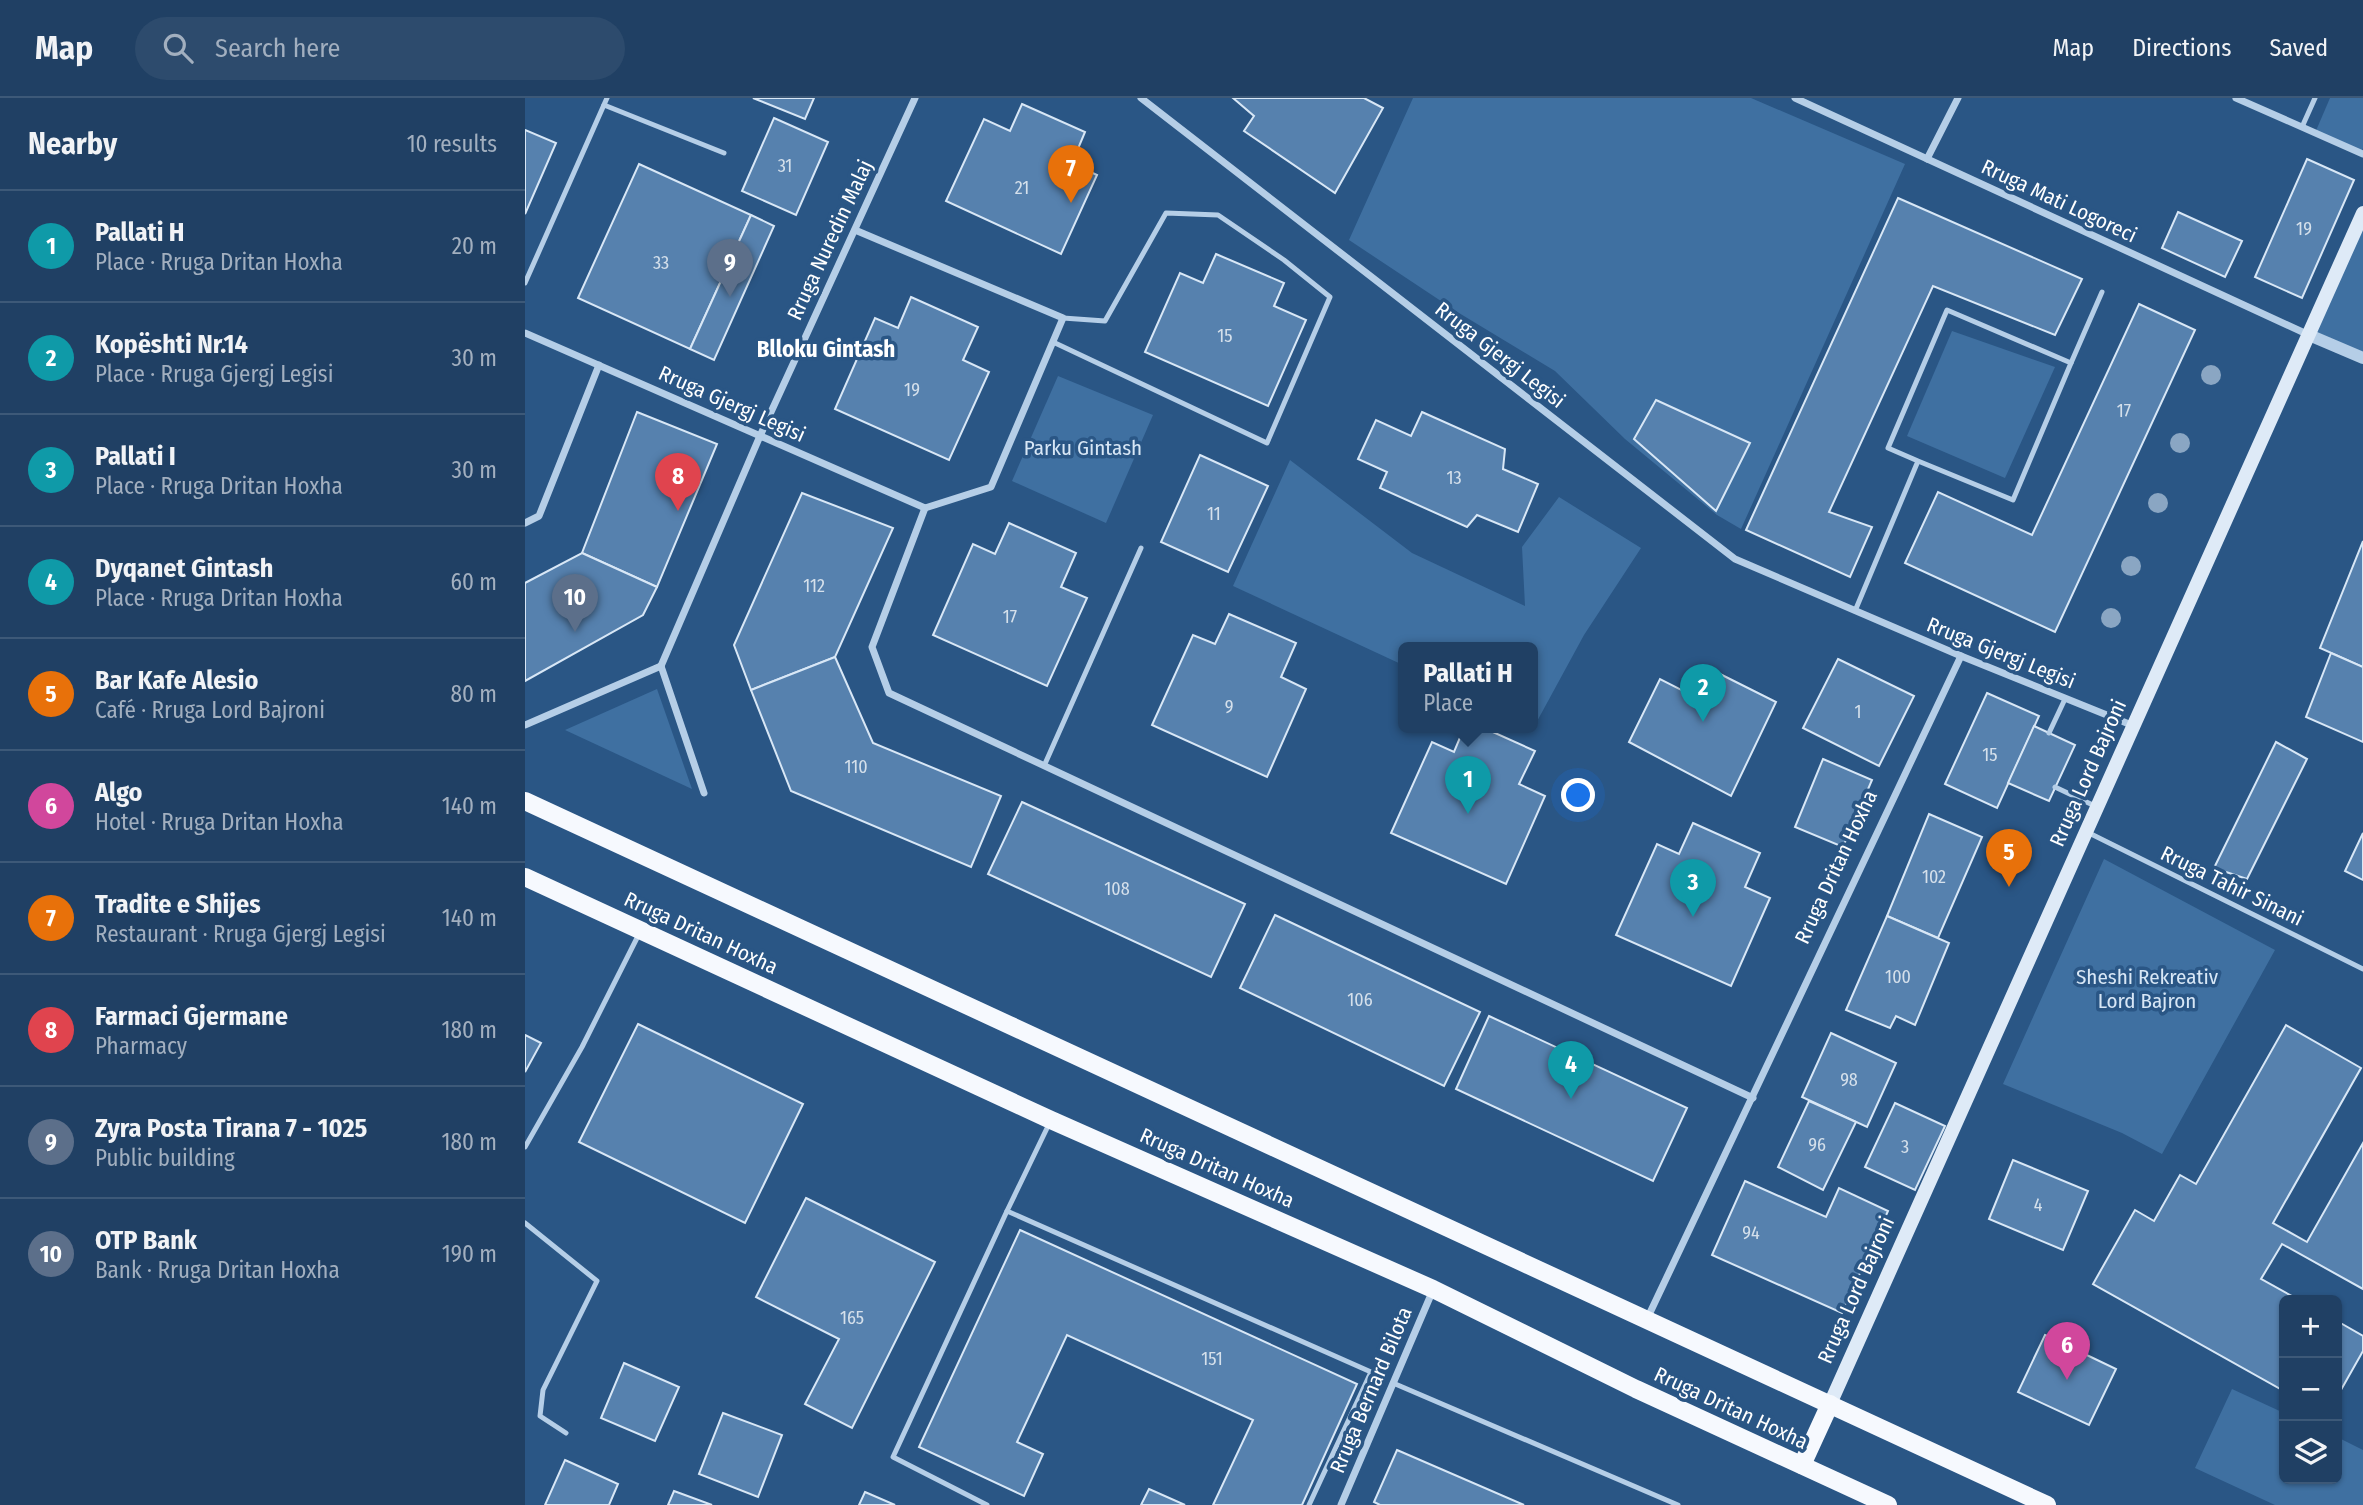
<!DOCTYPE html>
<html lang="en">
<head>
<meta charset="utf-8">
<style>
	body { margin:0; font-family:"Fira Sans Condensed",sans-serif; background:#2d4b6d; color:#f1f3f6 }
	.controls { position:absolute; right:21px; bottom:21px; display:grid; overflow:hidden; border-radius:10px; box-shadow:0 2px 5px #0004 }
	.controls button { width:63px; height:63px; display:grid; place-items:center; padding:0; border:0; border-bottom:2px solid #3d5978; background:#204064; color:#f1f3f6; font:35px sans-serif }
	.you { position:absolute; left:1054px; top:698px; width:24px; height:24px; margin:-18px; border:5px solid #fff; border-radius:50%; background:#1a73e8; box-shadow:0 0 0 10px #1a73e833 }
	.badge { display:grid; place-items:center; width:46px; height:46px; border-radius:50%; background:#e797bd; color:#fff; font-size:23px; font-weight:700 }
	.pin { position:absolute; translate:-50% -58px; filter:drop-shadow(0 2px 4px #0008) }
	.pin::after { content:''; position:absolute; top:37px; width:24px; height:21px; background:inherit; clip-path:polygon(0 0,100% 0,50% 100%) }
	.popup { position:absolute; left:873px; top:544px; width:140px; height:91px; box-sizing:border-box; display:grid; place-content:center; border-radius:10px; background:#204064; filter:drop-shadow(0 2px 5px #0005); font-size:23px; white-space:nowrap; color:#a2afbf }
	.popup b { font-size:26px; color:#f1f3f6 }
	.popup::after { content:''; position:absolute; left:50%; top:100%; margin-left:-14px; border:14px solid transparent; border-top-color:#204064 }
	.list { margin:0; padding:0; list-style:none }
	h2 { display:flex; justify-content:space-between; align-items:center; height:91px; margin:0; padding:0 28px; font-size:30px }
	h2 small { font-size:23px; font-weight:400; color:#a2afbf }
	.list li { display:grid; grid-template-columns:46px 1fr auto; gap:21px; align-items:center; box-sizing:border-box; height:112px; padding:0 28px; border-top:2px solid #3d5978 }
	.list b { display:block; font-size:26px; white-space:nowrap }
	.list p { margin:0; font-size:23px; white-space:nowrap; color:#a2afbf }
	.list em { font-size:23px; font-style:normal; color:#a2afbf }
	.icon { flex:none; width:38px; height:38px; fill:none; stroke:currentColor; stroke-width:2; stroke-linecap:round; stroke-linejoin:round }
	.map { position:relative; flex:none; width:1838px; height:1407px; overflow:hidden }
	header { display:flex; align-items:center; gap:42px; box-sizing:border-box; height:98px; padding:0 35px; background:#204064; border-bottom:2px solid #3d5978 }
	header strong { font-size:33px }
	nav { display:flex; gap:38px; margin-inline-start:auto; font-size:24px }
	.search { width:490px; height:63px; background:#2d4b6d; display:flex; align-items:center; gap:18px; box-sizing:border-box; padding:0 24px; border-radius:38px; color:#a2afbf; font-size:26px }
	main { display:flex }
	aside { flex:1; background:#204064 }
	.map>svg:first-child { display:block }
	.green { fill:#3f70a1 }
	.building { fill:#5681ae; stroke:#d8e7f6; stroke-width:2 }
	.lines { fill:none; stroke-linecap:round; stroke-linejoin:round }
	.service { stroke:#b5cee7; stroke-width:5 }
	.minor { stroke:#b5cee7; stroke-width:7 }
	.tertiary { stroke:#b5cee7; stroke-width:12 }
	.secondary { stroke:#deeaf7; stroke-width:14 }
	.primary { stroke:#f6f9fe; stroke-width:18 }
	.tree { fill:#8aa6c3 }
	.labels { text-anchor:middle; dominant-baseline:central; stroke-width:7; stroke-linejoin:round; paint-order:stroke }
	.number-label { font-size:18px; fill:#d5e0eb }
	.street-label { font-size:21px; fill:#fff; stroke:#2a5685 }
	.park-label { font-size:21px; fill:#d8e7f6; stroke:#2a5685 }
	.neighbourhood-label { font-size:23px; font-weight:bold; fill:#fff; stroke:#2a5685 }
</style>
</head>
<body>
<header>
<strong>Map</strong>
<div class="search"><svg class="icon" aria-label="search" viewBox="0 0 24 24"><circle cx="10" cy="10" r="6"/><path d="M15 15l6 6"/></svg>Search here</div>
<nav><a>Map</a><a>Directions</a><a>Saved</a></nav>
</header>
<main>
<aside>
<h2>Nearby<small>10 results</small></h2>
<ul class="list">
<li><span class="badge" style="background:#0f9aa8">1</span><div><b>Pallati H</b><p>Place · Rruga Dritan Hoxha</p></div><em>20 m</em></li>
<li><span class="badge" style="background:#0f9aa8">2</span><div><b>Kopështi Nr.14</b><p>Place · Rruga Gjergj Legisi</p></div><em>30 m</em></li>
<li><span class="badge" style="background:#0f9aa8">3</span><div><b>Pallati I</b><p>Place · Rruga Dritan Hoxha</p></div><em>30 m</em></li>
<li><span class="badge" style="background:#0f9aa8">4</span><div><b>Dyqanet Gintash</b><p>Place · Rruga Dritan Hoxha</p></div><em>60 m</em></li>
<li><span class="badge" style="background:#e8710a">5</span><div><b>Bar Kafe Alesio</b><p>Café · Rruga Lord Bajroni</p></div><em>80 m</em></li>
<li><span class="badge" style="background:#d1479c">6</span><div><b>Algo</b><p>Hotel · Rruga Dritan Hoxha</p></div><em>140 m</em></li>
<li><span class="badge" style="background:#e8710a">7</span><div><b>Tradite e Shijes</b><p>Restaurant · Rruga Gjergj Legisi</p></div><em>140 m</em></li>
<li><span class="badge" style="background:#e0444e">8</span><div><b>Farmaci Gjermane</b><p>Pharmacy</p></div><em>180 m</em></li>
<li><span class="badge" style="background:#5c6f8a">9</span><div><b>Zyra Posta Tirana 7 - 1025</b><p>Public building</p></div><em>180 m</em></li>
<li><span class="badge" style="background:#5c6f8a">10</span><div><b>OTP Bank</b><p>Bank · Rruga Dritan Hoxha</p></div><em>190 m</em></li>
</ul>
</aside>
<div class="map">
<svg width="1838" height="1407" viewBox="0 0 1838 1407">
	<rect width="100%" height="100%" fill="#2a5685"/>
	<!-- green -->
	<g class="green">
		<polygon points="888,0 1226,0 1380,66 1216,431 1192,417 1100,341 1030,273 934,215 824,142"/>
		<polygon points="1805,0 1838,0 1838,50 1836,55 1790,35"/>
		<polygon points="1838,115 1838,260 1784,237"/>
		<polygon points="1427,233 1530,269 1480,380 1382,338"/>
		<polygon points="533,278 628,317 581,425 487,383"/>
		<polygon points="765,362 887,455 1000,508 997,449 1034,399 1116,450 1059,537 1010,627 1008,625 1008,550 878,550 878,567 708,488"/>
		<polygon points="132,591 167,691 40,632"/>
		<polygon points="1579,761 1750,852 1637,1056 1597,1035 1478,986"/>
		<polygon points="1707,1291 1759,1315 1759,1381 1812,1381 1812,1339 1838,1352 1838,1407 1750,1407 1670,1370"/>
	</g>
	<!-- building -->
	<g class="building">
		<polygon points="228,0 289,0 280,21"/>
		<polygon points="708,0 839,0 858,10 810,95 719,33 729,18"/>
		<polygon points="497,6 560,34 547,65 572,77 536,156 421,103 459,21 485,33"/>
		<polygon points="249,20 303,44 271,117 217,93"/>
		<polygon points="0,32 31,45 0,116"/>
		<polygon points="1782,61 1829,82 1777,200 1730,179"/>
		<polygon points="114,66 226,117 165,251 53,200"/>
		<polygon points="1373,100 1557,181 1530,237 1408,188 1304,414 1347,429 1325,479 1221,432"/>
		<polygon points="1653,114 1717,143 1700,179 1637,150"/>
		<polygon points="226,117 249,128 189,262 165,251"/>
		<polygon points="691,156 759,185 749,208 781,222 743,308 620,254 655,175 678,185"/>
		<polygon points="386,199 453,229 438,262 464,274 424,362 310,311 350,220 373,230"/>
		<polygon points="1614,206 1670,232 1530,534 1380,465 1413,394 1507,437"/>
		<polygon points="1131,302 1225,345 1191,413 1109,341"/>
		<polygon points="112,314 192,346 132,489 57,455"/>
		<polygon points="897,314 980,351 978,371 1013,386 993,434 952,417 942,429 855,390 862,374 833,361 851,322 886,338"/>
		<polygon points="675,357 743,388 703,474 636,444"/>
		<polygon points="277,395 368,430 310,559 226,592 209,547"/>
		<polygon points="484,425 551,455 536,489 562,500 522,588 408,537 448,446 470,456"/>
		<polygon points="1838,443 1838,569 1795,550"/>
		<polygon points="57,455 132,489 118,517 0,583 0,485"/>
		<polygon points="704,516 771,545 756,579 781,591 742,679 627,627 668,537 690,546"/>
		<polygon points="1806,555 1838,569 1838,644 1781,619"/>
		<polygon points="310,559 348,645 476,698 446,769 266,693 226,592"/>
		<polygon points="1313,561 1389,598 1354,668 1278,630"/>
		<polygon points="1195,576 1251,604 1206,698 1104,644 1135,581 1172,600 1176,591 1187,595"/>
		<polygon points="1462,595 1514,618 1472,710 1420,686"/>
		<polygon points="1509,628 1550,647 1524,703 1483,685"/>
		<polygon points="939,630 959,630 1010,653 994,686 1020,698 981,786 866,735 907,644 929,654"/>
		<polygon points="1751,644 1782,661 1722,781 1689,770"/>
		<polygon points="1298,661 1347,682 1318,749 1270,729"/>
		<polygon points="497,704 720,806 686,879 463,776"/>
		<polygon points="1404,716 1457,739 1413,840 1362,818"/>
		<polygon points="1168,725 1235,755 1220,789 1245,800 1206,888 1091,837 1132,746 1154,756"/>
		<polygon points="1838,735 1838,782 1820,773"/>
		<polygon points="750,817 955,914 919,988 715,890"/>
		<polygon points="1362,818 1424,845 1390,927 1371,918 1365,930 1321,912"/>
		<polygon points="964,918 1162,1010 1128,1083 931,991"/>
		<polygon points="113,926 278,1006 220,1125 54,1044"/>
		<polygon points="1761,927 1836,970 1748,1125 1782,1144 1838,1045 1838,1191 1757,1146 1736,1181 1774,1202 1759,1202 1759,1293 1568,1186 1610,1112 1629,1123 1655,1077 1671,1086"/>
		<polygon points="1306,935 1371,965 1342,1029 1277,999"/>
		<polygon points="0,937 16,945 0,974"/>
		<polygon points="1284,1003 1331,1024 1298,1092 1253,1069"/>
		<polygon points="1370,1005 1420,1028 1390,1092 1340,1069"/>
		<polygon points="1488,1062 1563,1093 1538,1152 1464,1121"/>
		<polygon points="1220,1083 1301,1119 1314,1090 1363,1113 1317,1215 1187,1157"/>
		<polygon points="281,1100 410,1164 327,1330 280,1306 314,1241 231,1199"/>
		<polygon points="495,1132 832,1286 777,1407 688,1407 728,1322 542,1237 492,1344 518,1356 499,1398 394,1349"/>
		<polygon points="1812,1223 1838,1238 1838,1253 1812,1299"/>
		<polygon points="1520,1237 1591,1271 1564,1327 1493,1294"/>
		<polygon points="99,1265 154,1289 130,1343 76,1320"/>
		<polygon points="198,1315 257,1337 233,1399 174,1376"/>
		<polygon points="872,1352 999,1407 855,1407 849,1404"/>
		<polygon points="40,1362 93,1386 84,1407 20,1407"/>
		<polygon points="624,1391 660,1407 616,1407"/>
		<polygon points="149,1393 187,1407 143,1407"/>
		<polygon points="340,1394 370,1407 334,1407"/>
	</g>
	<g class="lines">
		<!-- service -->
		<g class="service">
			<polyline points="79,7 199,55"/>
			<polyline points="1777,29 1790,0"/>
			<polyline points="0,185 82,0"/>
			<polyline points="528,244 742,345 805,199 759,162 693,117 641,115 580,223 538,220"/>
			<polyline points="1546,265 1577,194"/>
			<polyline points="1330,513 1393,363 1488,402 1546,265 1422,212 1363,350 1393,363"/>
			<polyline points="1524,635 1540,601"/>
			<polyline points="519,668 616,450"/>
			<polyline points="1530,689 1572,709"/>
			<polyline points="1562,734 1838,871"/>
			<polyline points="525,1024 482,1113 846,1274 784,1407"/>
			<polyline points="0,1049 57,949 114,836"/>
			<polyline points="0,1125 72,1183 18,1292 15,1318 41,1335"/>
			<polyline points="868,1285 1153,1407"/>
			<polyline points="462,1407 368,1359 482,1113"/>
		</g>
		<!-- minor -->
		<g class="minor">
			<polyline points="616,0 1210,461 1436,558 1609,628"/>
			<polyline points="1270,0 1784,237"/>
			<polyline points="1711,0 1838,56"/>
			<polyline points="1402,61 1433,0"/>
			<polyline points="0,235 400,410 466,389 538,220 330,132"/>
			<polyline points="400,410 347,549 364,595 1228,1000"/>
			<polyline points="0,425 14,418 74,267"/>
			<polyline points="136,568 235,338 390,0"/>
			<polyline points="136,568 179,695"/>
			<polyline points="0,627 136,568"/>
			<polyline points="1122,1221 1436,558"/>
			<polyline points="816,1407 908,1192"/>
		</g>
		<!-- tertiary -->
		<polyline class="tertiary" points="1784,237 1838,260"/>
		<!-- secondary -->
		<polyline class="secondary" points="1305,1306 1838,115"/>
		<!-- primary -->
		<g class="primary">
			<polyline points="0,703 1522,1407"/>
			<polyline points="0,779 526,1022 908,1191 1111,1291 1363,1407"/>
			<polyline points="1277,1367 1305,1306"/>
		</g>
	</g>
	<!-- trees -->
	<g class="tree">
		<circle cx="1686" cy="277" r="10"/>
		<circle cx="1655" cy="345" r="10"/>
		<circle cx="1633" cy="405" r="10"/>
		<circle cx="1606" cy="468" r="10"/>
		<circle cx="1586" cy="520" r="10"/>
	</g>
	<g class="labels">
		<!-- number labels -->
		<g class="number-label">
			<text x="260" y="68">31</text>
			<text x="497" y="90">21</text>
			<text x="1779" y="131">19</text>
			<text x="136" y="165">33</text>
			<text x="700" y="238">15</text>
			<text x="387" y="292">19</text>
			<text x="1599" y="313">17</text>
			<text x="929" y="380">13</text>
			<text x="689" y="416">11</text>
			<text x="289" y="488">112</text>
			<text x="485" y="519">17</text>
			<text x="704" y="609">9</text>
			<text x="1333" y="614">1</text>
			<text x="1465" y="657">15</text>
			<text x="331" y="669">110</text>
			<text x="1409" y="779">102</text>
			<text x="592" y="791">108</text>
			<text x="1373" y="879">100</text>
			<text x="835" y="902">106</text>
			<text x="1324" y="982">98</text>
			<text x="1292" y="1047">96</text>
			<text x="1380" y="1049">3</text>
			<text x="1513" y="1107">4</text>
			<text x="1226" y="1135">94</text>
			<text x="327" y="1220">165</text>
			<text x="687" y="1261">151</text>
		</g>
		<!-- street labels -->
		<g class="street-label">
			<text transform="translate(1534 103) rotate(25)">Rruga Mati Logoreci</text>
			<text transform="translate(305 142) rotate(-65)">Rruga Nuredin Malaj</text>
			<text transform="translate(975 257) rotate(38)">Rruga Gjergj Legisi</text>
			<text transform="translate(207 306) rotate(24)">Rruga Gjergj Legisi</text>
			<text transform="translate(1476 555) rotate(22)">Rruga Gjergj Legisi</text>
			<text transform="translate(1563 675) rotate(-66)">Rruga Lord Bajroni</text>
			<text transform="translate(1311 769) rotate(-65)">Rruga Dritan Hoxha</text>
			<text transform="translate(1707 788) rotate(26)">Rruga Tahir Sinani</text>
			<text transform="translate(176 835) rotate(25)">Rruga Dritan Hoxha</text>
			<text transform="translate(692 1070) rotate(24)">Rruga Dritan Hoxha</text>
			<text transform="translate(1331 1192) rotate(-66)">Rruga Lord Bajroni</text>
			<text transform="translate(846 1292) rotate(-67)">Rruga Bernard Bilota</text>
			<text transform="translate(1206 1310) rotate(25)">Rruga Dritan Hoxha</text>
		</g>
		<!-- park labels -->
		<g class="park-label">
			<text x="558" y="350">Parku Gintash</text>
			<text x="1622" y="879">Sheshi Rekreativ<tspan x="1622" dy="24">Lord Bajron</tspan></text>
		</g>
		<!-- neighbourhood labels -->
		<g class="neighbourhood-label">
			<text x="301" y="251">Blloku Gintash</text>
		</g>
	</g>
</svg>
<div class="controls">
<button>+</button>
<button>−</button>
<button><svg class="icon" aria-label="layers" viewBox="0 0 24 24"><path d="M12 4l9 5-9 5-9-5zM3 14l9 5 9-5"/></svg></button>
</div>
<div class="you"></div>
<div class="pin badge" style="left:943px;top:716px;background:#0f9aa8">1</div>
<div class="popup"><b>Pallati H</b>Place</div>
<div class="pin badge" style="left:1178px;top:624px;background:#0f9aa8">2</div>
<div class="pin badge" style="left:1168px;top:819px;background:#0f9aa8">3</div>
<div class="pin badge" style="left:1046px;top:1001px;background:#0f9aa8">4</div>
<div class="pin badge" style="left:1484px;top:789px;background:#e8710a">5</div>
<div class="pin badge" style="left:1542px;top:1282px;background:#d1479c">6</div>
<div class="pin badge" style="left:546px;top:105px;background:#e8710a">7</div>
<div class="pin badge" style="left:153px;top:413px;background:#e0444e">8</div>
<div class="pin badge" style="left:205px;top:199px;background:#5c6f8a">9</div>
<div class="pin badge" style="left:50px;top:534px;background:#5c6f8a">10</div>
</div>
</main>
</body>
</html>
